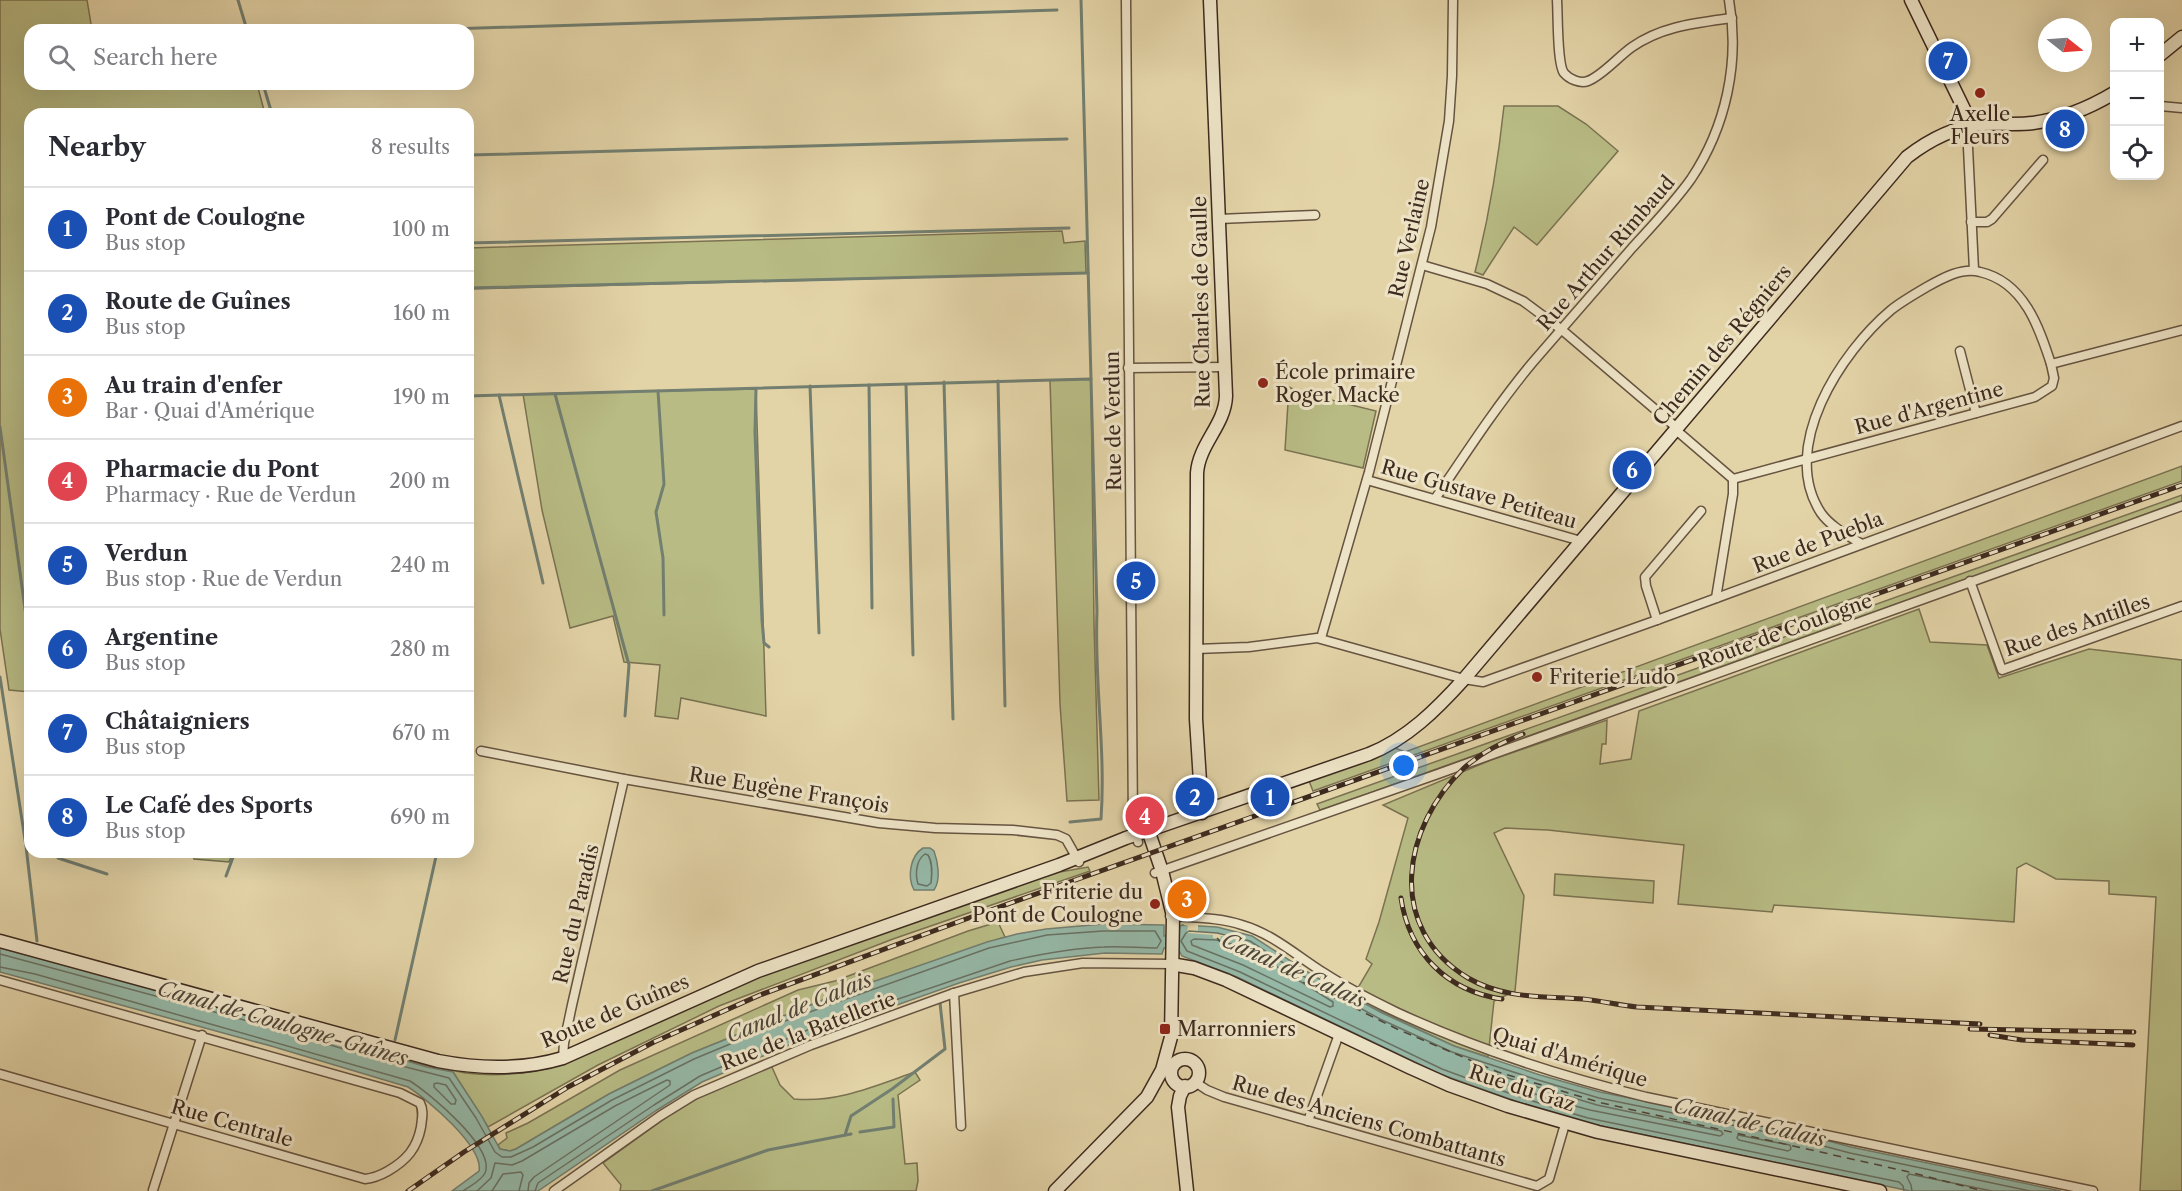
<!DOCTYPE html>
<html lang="en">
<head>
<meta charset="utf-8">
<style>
	body { margin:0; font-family:"Libre Caslon Text",serif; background:#f7f7f7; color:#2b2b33 }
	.controls { position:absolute; right:18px; top:18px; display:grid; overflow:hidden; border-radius:12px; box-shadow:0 6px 24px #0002 }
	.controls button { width:54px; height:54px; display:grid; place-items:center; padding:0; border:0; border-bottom:2px solid #e1e1e2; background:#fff; color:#2b2b33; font:30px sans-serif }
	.compass { position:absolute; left:2038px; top:18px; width:54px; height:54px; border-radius:50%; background:#fff; box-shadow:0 6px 24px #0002; rotate:107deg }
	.you { position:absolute; left:1404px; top:766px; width:21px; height:21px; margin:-15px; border:4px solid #fff; border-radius:50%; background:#1a73e8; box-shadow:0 0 0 9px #1a73e833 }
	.badge { display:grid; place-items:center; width:39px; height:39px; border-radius:50%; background:#8f2418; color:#fff; font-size:20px; font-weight:700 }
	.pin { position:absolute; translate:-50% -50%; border:3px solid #fff; box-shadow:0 2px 6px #0006 }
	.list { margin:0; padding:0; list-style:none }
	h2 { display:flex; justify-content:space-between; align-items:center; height:78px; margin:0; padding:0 24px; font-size:26px }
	h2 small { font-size:20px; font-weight:400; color:#7c7c81 }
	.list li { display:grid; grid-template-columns:39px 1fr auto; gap:18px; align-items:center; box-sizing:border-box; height:84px; padding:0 24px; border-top:2px solid #e1e1e2 }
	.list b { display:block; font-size:22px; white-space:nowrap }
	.list p { margin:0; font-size:20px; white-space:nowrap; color:#7c7c81 }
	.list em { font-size:20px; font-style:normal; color:#7c7c81 }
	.icon { flex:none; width:33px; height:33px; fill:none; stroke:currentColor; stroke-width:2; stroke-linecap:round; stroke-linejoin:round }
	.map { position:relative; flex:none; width:2182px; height:1191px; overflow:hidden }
	.search { position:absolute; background:#fff; box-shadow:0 6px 24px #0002; left:24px; top:24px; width:450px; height:66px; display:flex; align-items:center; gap:15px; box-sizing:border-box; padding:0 21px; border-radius:18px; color:#7c7c81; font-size:22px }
	.panel { position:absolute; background:#fff; box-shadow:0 6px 24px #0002; left:24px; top:108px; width:450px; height:750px; border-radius:18px }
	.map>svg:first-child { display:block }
	.green { fill:#b8bb84; stroke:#7a7252; stroke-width:1.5 }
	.water { fill:#95b8a7; stroke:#727f71; stroke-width:1.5 }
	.pier { fill:#e3d4a8 }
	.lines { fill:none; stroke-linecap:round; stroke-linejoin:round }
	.shore { stroke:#697163; stroke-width:1.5 }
	.stream { stroke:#727f71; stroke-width:3 }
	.ferry { stroke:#4f463a; stroke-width:1.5; stroke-dasharray:8 6; stroke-linecap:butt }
	.street-casing { stroke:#665441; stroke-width:11 }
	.secondary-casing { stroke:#3d2a1f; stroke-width:15 }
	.street { stroke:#ede3c6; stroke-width:8 }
	.secondary { stroke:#ede3c6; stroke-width:12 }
	.rail-casing { stroke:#3d2a1f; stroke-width:5 }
	.rail { stroke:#ede3c6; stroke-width:3; stroke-dasharray:9; stroke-linecap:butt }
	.poi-dot { fill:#8f2418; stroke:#ede3c6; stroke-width:2 }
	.labels { text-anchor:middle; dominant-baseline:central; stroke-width:6; stroke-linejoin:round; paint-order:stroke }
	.poi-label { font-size:20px; fill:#3d2a1f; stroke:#ede3c6; text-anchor:start }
	.street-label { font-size:20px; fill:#3d2a1f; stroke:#ede3c6 }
	.water-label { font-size:21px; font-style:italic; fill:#4f463a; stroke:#ede3c6 }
</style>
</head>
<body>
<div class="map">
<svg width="2182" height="1191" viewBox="0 0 2182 1191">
	<rect width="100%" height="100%" fill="#e3d4a8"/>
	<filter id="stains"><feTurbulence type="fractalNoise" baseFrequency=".00333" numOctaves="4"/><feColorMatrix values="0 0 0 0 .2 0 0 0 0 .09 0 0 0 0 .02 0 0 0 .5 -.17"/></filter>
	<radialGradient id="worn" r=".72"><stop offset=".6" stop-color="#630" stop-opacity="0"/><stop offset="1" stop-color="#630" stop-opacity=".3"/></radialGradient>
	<!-- green -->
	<g class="green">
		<polygon points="0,0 87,0 92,30 30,30 30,84 257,84 265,114 30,114 30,692 9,690 0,629"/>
		<path d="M1504,106H1558L1586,124L1618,151L1537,245L1514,227L1483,275L1475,272C1489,217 1498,162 1504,106Z"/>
		<polygon points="1062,231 1064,243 1085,241 1086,273 468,289 468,248"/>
		<polygon points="1091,379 1094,624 1099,800 1067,801 1060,704 1050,380"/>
		<polygon points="1289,387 1299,392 1376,411 1363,468 1285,450"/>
		<polygon points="756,389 766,716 681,698 678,719 655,716 660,665 624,662 613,616 570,628 542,510 523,394"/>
		<polygon points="2182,466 2182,481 1313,791 1309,781 1395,748 1405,752"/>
		<polygon points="2182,495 2182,501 1367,794 1320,810 1317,804"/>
		<polygon points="1919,609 1930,642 1987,645 1999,678 2089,649 2182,660 2182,1191 2140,1191 2156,897 2109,894 2109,881 2056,879 2026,863 2017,868 2014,922 1774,905 1772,912 1678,904 1684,845 1548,830 1505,828 1494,833 1524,896 1515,991 1494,1001 1488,1057 1454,1046 1352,998 1372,964 1366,959 1379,922 1408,818 1383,805 1491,760 1607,720 1606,744 1602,744 1600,764 1631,759 1639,711"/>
		<polygon points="192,852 233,852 229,862 194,859"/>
		<path d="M1088,867L1090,871L893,939L719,1006L598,1065L488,1127L453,1072L395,1058L399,1055C421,1061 444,1069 466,1073C497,1077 532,1073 562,1065L746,981L847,944L1060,872Z"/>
		<polygon points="1555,874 1654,881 1653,903 1554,895"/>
		<polygon points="998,922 1005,937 838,994 692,1053 609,1094 516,1149 510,1151 500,1149 498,1145 507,1138 506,1133 528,1123 620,1070 798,990 835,981 968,931"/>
		<path d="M771,1065L780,1085L794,1099C837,1103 875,1086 915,1072L920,1080L898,1095L905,1164L917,1163L918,1181L916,1191H620L621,1185L603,1163L675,1111L703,1094Z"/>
	</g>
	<!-- water -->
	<g class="water">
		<path d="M923,848H930L934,851C938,862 941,880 934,890H914C907,877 910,856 923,848Z"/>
		<path d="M1103,924L1164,925V936L1179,935L1180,926L1182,925L1217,927L1252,936L1314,976L1382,1013L1454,1046L1540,1075L1600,1092L1787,1130L1851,1147L2061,1191H1910L1587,1123L1552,1114L1440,1074L1237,977L1182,956L1178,949L1164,948L1162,954L1105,953L1042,960L1011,967L959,983L812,1035L702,1082L657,1110L538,1191H452L479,1171C484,1147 427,1099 408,1087L271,1046L0,972V948L272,1021L427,1067L453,1072L481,1115L500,1149L510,1151L516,1149L609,1094L692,1053L838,994L987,942L1017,934L1046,929Z"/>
	</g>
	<!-- pier -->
	<polygon class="pier" points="1184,923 1198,924 1198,931 1234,935 1234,937 1221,936 1220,939 1213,938 1213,935 1187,933 1188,926 1184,925"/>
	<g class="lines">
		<!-- shore -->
		<g class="shore">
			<path d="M925,854L928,855C933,863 932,874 931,883L927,886L918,884C915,874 916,860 925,854Z"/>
			<polygon points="1194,939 1216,940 1247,948 1333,1002 1333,1006 1330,1007 1243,965 1192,945 1191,941"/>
			<path d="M0,954L270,1027L394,1064L449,1078L476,1118L495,1152L502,1157H511L533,1147L612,1100L694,1059L790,1019L989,948L1047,935L1103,931H1155L1161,941L1157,948C1139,948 1121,946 1104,947C1072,948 1041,954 1010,961L810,1029L700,1076L654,1105L538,1183L535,1191"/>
			<path d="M0,967L35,974L410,1081C429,1093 496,1148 485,1173C481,1181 470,1186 463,1191"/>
			<polygon points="1481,1070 1597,1105 1721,1131 1723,1134 1720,1136 1590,1110 1556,1101 1482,1076 1480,1073"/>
			<polygon points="437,1083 446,1085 456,1100 455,1104 451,1104 434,1087 434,1084"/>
			<polygon points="1738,1135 1784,1144 1790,1145 1791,1149 1788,1151 1739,1140 1737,1138"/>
			<polyline points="477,1191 491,1178 495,1163 512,1165 522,1161 615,1106 667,1080 670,1081 670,1085 534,1177 529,1183 528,1191"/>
			<polyline points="492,1191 503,1174 521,1172 523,1175 519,1191"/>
			<path d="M1904,1191L1903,1186L1899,1182L1588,1118C1539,1104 1490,1087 1442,1069L1240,972L1187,951L1181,941L1186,933L1189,931L1217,933L1250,941L1311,981L1380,1019L1452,1052L1538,1080L1599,1098L1786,1136L1850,1153L2030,1191"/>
			<polyline points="1912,1191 1911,1185 1907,1177 1909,1174 1992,1191"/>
		</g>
		<!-- stream -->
		<g class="stream">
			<polyline points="238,0 247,30"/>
			<polyline points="1081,0 1091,379"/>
			<polyline points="418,30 1057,10"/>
			<polyline points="263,84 272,114"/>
			<polyline points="468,155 1067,139"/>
			<polyline points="468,243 1069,228"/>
			<polyline points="468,288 1088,273"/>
			<polyline points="998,381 1005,706"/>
			<polyline points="944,382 953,719"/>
			<polyline points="869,385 872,608"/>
			<polyline points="906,385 913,655"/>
			<polyline points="810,386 819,633"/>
			<polyline points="756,389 755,432 762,620 764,643 769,647"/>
			<polyline points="658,391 664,484 656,512 663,558 664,615"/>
			<polyline points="555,394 629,665 625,716"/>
			<polyline points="499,395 543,583"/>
			<path d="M468,396L1091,379L1097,611C1094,681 1106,750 1101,819L1070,822"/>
			<polyline points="0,427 30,645"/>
			<polyline points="0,677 26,846 37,941"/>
			<polyline points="57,852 58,858 107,874"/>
			<polyline points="226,876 235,852"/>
			<polyline points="395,1040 437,852"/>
			<polyline points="860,1132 894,1127 893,1099"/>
			<polyline points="845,1135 851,1116 892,1089 945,1049 940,1003"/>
			<polyline points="652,1191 768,1150 851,1134"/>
		</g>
		<!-- ferry -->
		<polyline class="ferry" points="1217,938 1222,943 1250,951 1293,977 1397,1029 1498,1072 1602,1103 1905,1171 1983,1191"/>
		<defs>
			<g id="street">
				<polyline points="1126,0 1133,824 1138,842"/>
				<path d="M1557,0C1558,13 1557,64 1564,73C1569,79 1580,84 1588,81C1602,76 1619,56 1632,47C1662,26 1696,23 1732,18"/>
				<polyline points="2160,106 2182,108"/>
				<polyline points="1967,127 1974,270"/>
				<polyline points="1219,219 1315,215"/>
				<polyline points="1971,222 1987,222 1992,219 2043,160"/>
				<polyline points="1422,265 1487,284 1523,301 1562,330 1677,428"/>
				<polyline points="1960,351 1976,413"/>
				<polyline points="1128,368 1225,367"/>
				<polyline points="1676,430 1733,479"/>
				<polyline points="1733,479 2035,397 2052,386 2054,378 2051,364 2182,330"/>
				<polyline points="1367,480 1581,541"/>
				<path d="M1435,499C1466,453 1497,405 1533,362C1566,324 1599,286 1632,248C1652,226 1674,203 1691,179C1726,127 1740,62 1729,0"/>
				<path d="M1860,543C1847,535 1830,526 1821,513C1778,448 1841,352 1891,310C1901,302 1913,295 1925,288C1941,279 1961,267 1980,272C2024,282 2039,327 2051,364"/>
				<polyline points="1970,581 2002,670 2182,606"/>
				<polyline points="1716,598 1733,494 1733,479"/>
				<polyline points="1657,620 1646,586 1645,577 1701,511"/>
				<polyline points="1321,638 1369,472 1431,227 1449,121 1452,76 1453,0"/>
				<polyline points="1196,649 1249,647 1317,638 1464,679 1483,682 1657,620 2182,426"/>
				<polyline points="481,751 624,779 879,823 935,828 1013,830 1057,835 1066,839 1079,862"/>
				<polyline points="1155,873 1435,775 2182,506"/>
				<path d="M1170,916C1194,918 1218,917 1242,925C1273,934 1297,956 1324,973C1347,988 1371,1000 1396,1012C1476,1049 1560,1076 1646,1097L2093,1191"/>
				<path d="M0,980L400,1093L420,1103C424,1111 422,1118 421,1127C417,1148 407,1160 388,1171C381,1175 374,1178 365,1179L0,1074"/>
				<polyline points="954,993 961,1126"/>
				<polyline points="563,1058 564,1043 572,1005 624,779"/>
				<polyline points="1195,1082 1207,1090 1224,1097 1537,1186 1549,1179 1565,1124"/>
				<polyline points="1308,1121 1339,1034"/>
				<polyline points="153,1190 202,1035"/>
				<polyline points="554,1191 660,1116 694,1095 811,1045 954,993 1024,972 1083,963 1171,964"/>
			</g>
			<g id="secondary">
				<polyline points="1911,0 1965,111 1967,127"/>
				<polyline points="2160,55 2182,37"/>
				<path d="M1202,813L1196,719L1197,473C1199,444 1225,425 1226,396L1210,0"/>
				<path d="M0,941L438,1061C480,1069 523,1070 563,1058L758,971L1059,865L1126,838L1369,754C1407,739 1437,709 1464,679L1907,157C1929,140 1954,127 1982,124C1999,123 2016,125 2033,123C2062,119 2089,108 2114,93"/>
				<polyline points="1171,964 1194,968 1226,980 1411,1068 1449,1085 1508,1106 1598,1132 1880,1191"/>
				<circle cx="1185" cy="1073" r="14"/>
				<polyline points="1185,1086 1180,1096 1178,1107 1187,1191"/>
				<polyline points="1055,1191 1147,1097 1162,1070 1171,1037 1173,916 1162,871 1148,830"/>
			</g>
		</defs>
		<!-- street casing -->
		<use href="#street" class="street-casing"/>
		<!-- secondary casing -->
		<use href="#secondary" class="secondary-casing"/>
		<!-- street -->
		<use href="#street" class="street"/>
		<!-- secondary -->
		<use href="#secondary" class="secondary"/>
		<defs>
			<g id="rail">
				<path d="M1523,734C1501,743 1482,752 1464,768C1402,827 1385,928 1468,978C1504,999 1543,996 1583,999C1601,1001 1619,1005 1637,1007L1980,1024"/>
				<path d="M1401,898C1409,953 1447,991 1502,999"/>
				<polyline points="1970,1029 2134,1032"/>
				<polyline points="1990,1035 2022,1040 2133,1045"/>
				<polyline points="408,1191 464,1152 568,1087 654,1042 760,995 966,919 2182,485"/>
			</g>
		</defs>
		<!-- rail casing -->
		<use href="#rail" class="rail-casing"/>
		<!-- rail -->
		<use href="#rail" class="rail"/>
	</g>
	<!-- markers -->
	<g class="poi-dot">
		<circle cx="1980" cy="93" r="6"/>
		<circle cx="1263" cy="383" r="6"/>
		<circle cx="1537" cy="677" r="6"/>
		<circle cx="1155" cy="904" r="6"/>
		<rect x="1159" y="1023" width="12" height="12" rx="3"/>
	</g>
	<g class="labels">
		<!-- poi labels -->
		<g class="poi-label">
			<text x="1980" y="114" text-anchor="middle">Axelle<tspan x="1980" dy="23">Fleurs</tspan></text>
			<text x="1275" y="372">École primaire<tspan x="1275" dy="23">Roger Macke</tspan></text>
			<text x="1549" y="677">Friterie Ludo</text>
			<text x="1143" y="892" text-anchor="end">Friterie du<tspan x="1143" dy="23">Pont de Coulogne</tspan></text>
			<text x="1177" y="1029">Marronniers</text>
		</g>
		<!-- street labels -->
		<g class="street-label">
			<text transform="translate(1409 238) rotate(-77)">Rue Verlaine</text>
			<text transform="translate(1606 253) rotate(-49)">Rue Arthur Rimbaud</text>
			<text transform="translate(1201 302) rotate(-91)">Rue Charles de Gaulle</text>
			<text transform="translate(1722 345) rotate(-50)">Chemin des Régniers</text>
			<text transform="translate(1929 408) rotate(-15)">Rue d'Argentine</text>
			<text transform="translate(1113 421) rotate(-91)">Rue de Verdun</text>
			<text transform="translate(1479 494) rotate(16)">Rue Gustave Petiteau</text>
			<text transform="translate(1818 542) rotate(-21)">Rue de Puebla</text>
			<text transform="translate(2077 625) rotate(-19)">Rue des Antilles</text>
			<text transform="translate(1785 631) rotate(-20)">Route de Coulogne</text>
			<text transform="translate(789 790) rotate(9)">Rue Eugène François</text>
			<text transform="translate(576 914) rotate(-77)">Rue du Paradis</text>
			<text transform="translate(615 1011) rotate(-23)">Route de Guînes</text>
			<text transform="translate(808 1031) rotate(-21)">Rue de la Batellerie</text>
			<text transform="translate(1570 1057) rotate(17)">Quai d'Amérique</text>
			<text transform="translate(1522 1088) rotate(18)">Rue du Gaz</text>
			<text transform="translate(1369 1121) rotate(16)">Rue des Anciens Combattants</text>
			<text transform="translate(232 1123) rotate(16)">Rue Centrale</text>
		</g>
		<!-- water labels -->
		<g class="water-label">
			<text transform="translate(1294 970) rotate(24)">Canal de Calais</text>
			<text transform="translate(799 1007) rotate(-22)">Canal de Calais</text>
			<text transform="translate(283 1023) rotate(16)">Canal de Coulogne-Guînes</text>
			<text transform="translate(1750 1122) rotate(13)">Canal de Calais</text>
		</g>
	</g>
	<rect width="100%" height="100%" filter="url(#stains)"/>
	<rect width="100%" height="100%" fill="url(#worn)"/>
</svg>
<div class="controls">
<button>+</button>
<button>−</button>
<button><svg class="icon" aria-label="locate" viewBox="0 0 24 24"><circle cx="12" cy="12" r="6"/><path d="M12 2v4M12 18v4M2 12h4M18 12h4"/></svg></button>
</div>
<svg class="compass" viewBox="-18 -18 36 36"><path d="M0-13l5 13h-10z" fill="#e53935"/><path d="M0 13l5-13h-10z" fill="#7c7c81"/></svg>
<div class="you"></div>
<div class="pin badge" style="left:1270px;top:797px;background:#1a4fb4">1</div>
<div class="pin badge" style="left:1195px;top:797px;background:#1a4fb4">2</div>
<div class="pin badge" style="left:1187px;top:899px;background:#e8710a">3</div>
<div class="pin badge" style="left:1145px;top:816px;background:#e0444e">4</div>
<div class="pin badge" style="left:1136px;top:581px;background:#1a4fb4">5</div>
<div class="pin badge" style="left:1632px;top:470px;background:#1a4fb4">6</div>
<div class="pin badge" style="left:1948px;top:61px;background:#1a4fb4">7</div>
<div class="pin badge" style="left:2065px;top:129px;background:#1a4fb4">8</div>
<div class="search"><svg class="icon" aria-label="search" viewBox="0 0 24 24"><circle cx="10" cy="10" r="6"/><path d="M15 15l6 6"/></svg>Search here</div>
<section class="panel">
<h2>Nearby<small>8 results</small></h2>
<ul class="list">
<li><span class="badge" style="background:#1a4fb4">1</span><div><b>Pont de Coulogne</b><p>Bus stop</p></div><em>100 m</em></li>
<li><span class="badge" style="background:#1a4fb4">2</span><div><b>Route de Guînes</b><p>Bus stop</p></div><em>160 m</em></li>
<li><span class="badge" style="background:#e8710a">3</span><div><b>Au train d'enfer</b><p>Bar · Quai d'Amérique</p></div><em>190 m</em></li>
<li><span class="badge" style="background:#e0444e">4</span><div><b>Pharmacie du Pont</b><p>Pharmacy · Rue de Verdun</p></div><em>200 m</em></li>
<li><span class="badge" style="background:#1a4fb4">5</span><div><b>Verdun</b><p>Bus stop · Rue de Verdun</p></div><em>240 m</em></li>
<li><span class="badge" style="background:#1a4fb4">6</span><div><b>Argentine</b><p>Bus stop</p></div><em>280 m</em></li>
<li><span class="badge" style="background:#1a4fb4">7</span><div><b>Châtaigniers</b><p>Bus stop</p></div><em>670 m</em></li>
<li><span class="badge" style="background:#1a4fb4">8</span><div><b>Le Café des Sports</b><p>Bus stop</p></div><em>690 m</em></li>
</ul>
</section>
</div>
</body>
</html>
